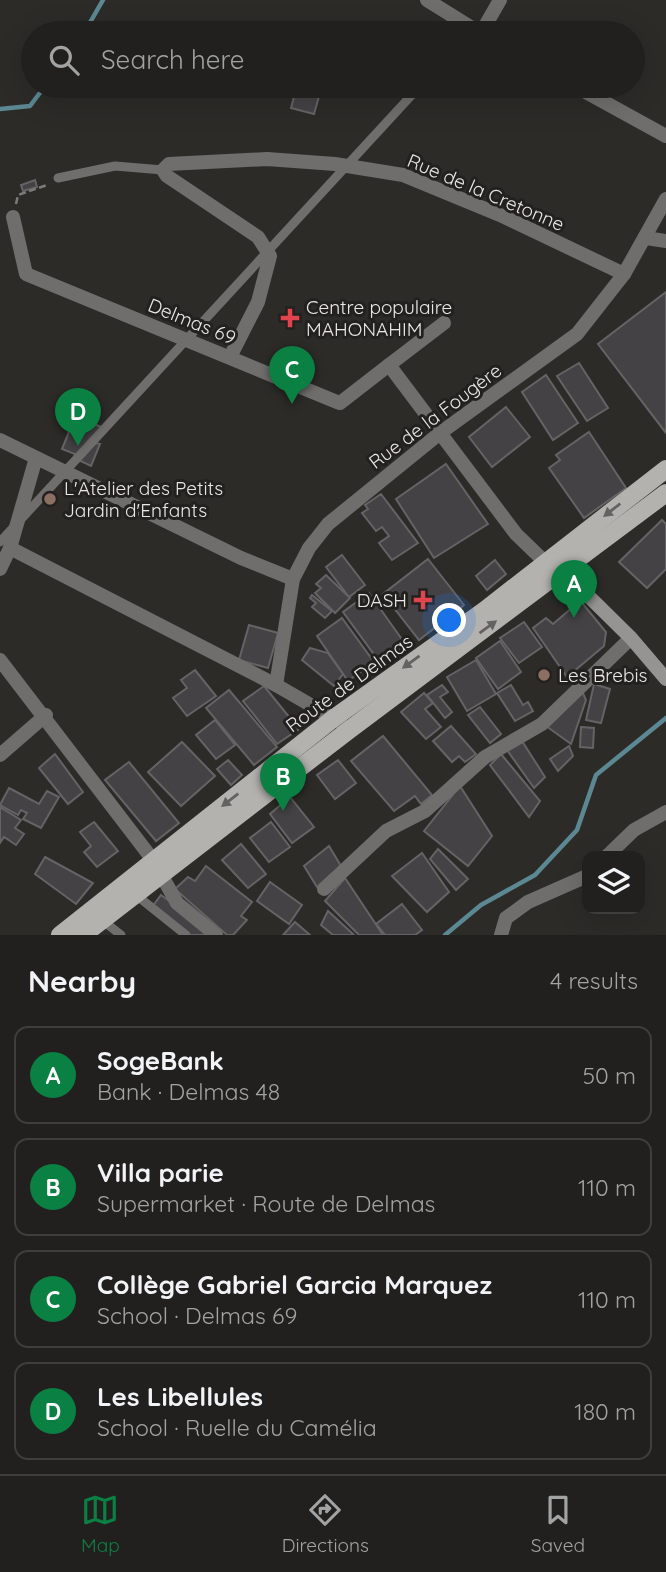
<!DOCTYPE html>
<html lang="en">
<head>
<meta charset="utf-8">
<style>
	body { margin:0; font-family:Quicksand,sans-serif; background:#2a2827; color:#f1f3f6 }
	.controls { position:absolute; right:21px; bottom:21px; display:grid; overflow:hidden; border-radius:14px; box-shadow:0 7px 28px #0002 }
	.controls button { width:63px; height:63px; display:grid; place-items:center; padding:0; border:0; border-bottom:2px solid #3f3e3c; background:#22201e; color:#f1f3f6; font:35px sans-serif }
	.you { position:absolute; left:450px; top:621px; width:24px; height:24px; margin:-18px; border:5px solid #fff; border-radius:50%; background:#1a73e8; box-shadow:0 0 0 10px #1a73e833 }
	.badge { display:grid; place-items:center; width:46px; height:46px; border-radius:50%; background:#0b8043; color:#fff; font-size:23px; font-weight:700 }
	.pin { position:absolute; translate:-50% -58px; filter:drop-shadow(0 2px 4px #0008) }
	.pin::after { content:''; position:absolute; top:37px; width:24px; height:21px; background:inherit; clip-path:polygon(0 0,100% 0,50% 100%) }
	.list { margin:0; padding:0; list-style:none }
	h2 { display:flex; justify-content:space-between; align-items:center; height:91px; margin:0; padding:0 28px; font-size:30px }
	h2 small { font-size:23px; font-weight:400; color:#a2a3a4 }
	.list li { display:grid; grid-template-columns:46px 1fr auto; gap:21px; align-items:center; box-sizing:border-box; height:98px; margin:0 14px 14px; padding:0 14px; border:2px solid #3f3e3c; border-radius:14px }
	.list b { display:block; font-size:26px; white-space:nowrap }
	.list p { margin:0; font-size:23px; white-space:nowrap; color:#a2a3a4 }
	.list em { font-size:23px; font-style:normal; color:#a2a3a4 }
	.icon { flex:none; width:38px; height:38px; fill:none; stroke:currentColor; stroke-width:2; stroke-linecap:round; stroke-linejoin:round }
	.map { position:relative; flex:none; width:666px; height:935px; overflow:hidden }
	.search { position:absolute; background:#22201e; box-shadow:0 7px 28px #0002; left:21px; right:21px; top:21px; height:77px; display:flex; align-items:center; gap:18px; box-sizing:border-box; padding:0 24px; border-radius:38px; color:#a2a3a4; font-size:26px }
	.sheet { height:539px; background:#22201e }
	nav { display:flex; justify-content:space-around; align-items:center; box-sizing:border-box; height:98px; border-top:2px solid #3f3e3c; background:#22201e; font-size:19px; color:#a2a3a4 }
	nav a { display:grid; justify-items:center; gap:4px }
	nav .on { color:#0b8043 }
	.map>svg:first-child { display:block }
	.lines { fill:none; stroke-linecap:round; stroke-linejoin:round }
	.stream { stroke:#5b8893; stroke-width:4.5 }
	.building { fill:#444244; stroke:#656365; stroke-width:2 }
	.path { stroke:#7d7b79; stroke-width:2.5; stroke-dasharray:7 3.5; stroke-linecap:butt }
	.lane { stroke:#6f6e6d; stroke-width:9 }
	.street { stroke:#6f6e6d; stroke-width:14 }
	.secondary { stroke:#969492; stroke-width:14 }
	.primary { stroke:#b4b2af; stroke-width:18 }
	.oneway { fill:#646260 }
	.health-dot { fill:#e0444e; stroke:#23211f; stroke-width:2.5 }
	.education-dot { fill:#8d6e63; stroke:#23211f; stroke-width:2.5 }
	.labels { text-anchor:middle; dominant-baseline:central; stroke-width:6; stroke-linejoin:round; paint-order:stroke }
	.street-label { font-size:19px; fill:#eae8e7; stroke:#23211f }
	.poi-label { font-size:19px; fill:#eae8e7; stroke:#23211f; text-anchor:start }
</style>
</head>
<body>
<div class="map">
<svg width="666" height="935" viewBox="0 0 666 935">
	<rect width="100%" height="100%" fill="#2d2b28"/>
	<g class="lines">
		<!-- stream -->
		<g class="stream">
			<polyline points="84,33 103,0"/>
			<polyline points="0,109 30,106 45,86"/>
			<polyline points="445,935 481,905 535,875 577,830 596,775 666,718"/>
		</g>
	</g>
	<!-- building -->
	<g class="building">
		<polygon points="312,27 336,33 311,33"/>
		<polygon points="297,86 322,86 314,114 291,108"/>
		<polygon points="35,180 37,187 23,191 21,185"/>
		<polygon points="666,292 666,433 598,344"/>
		<polygon points="579,363 608,408 587,421 557,376"/>
		<polygon points="546,375 578,423 553,440 522,392"/>
		<polygon points="506,407 530,437 492,467 469,437"/>
		<polygon points="75,417 102,427 95,443 100,444 91,466 74,458 75,454 62,449"/>
		<polygon points="589,432 626,488 584,518 549,468 560,460 556,455"/>
		<polygon points="446,464 488,524 434,558 396,499"/>
		<polygon points="381,494 418,543 392,560 379,543 389,536 382,527 376,531 362,513 368,509 365,505"/>
		<polygon points="662,520 666,524 666,569 647,588 619,562"/>
		<polygon points="342,555 365,585 349,597 326,567"/>
		<polygon points="428,559 464,605 419,640 383,594"/>
		<polygon points="495,560 506,574 487,590 476,576"/>
		<polygon points="326,575 350,598 335,613 315,593 321,588 316,584"/>
		<polygon points="369,593 406,645 381,664 343,612"/>
		<polygon points="574,593 606,632 604,646 567,677 533,628 546,618 553,624 574,606 567,597"/>
		<polygon points="312,595 332,611 325,618 312,607 316,603 310,598"/>
		<polygon points="342,618 374,662 348,681 317,636"/>
		<polygon points="524,622 542,647 519,663 500,638"/>
		<polygon points="249,625 278,633 268,668 239,660"/>
		<polygon points="500,641 521,672 498,689 476,658"/>
		<polygon points="310,648 328,653 343,674 334,686 302,660"/>
		<polygon points="476,660 496,694 467,711 447,677"/>
		<polygon points="195,670 216,696 187,716 173,698 187,688 181,680"/>
		<polygon points="594,684 610,689 601,723 586,720"/>
		<polygon points="442,685 448,692 440,697 452,712 445,718 427,695"/>
		<polygon points="511,685 523,705 528,702 533,711 515,721 497,693"/>
		<polygon points="264,686 299,729 277,744 243,701"/>
		<polygon points="229,690 277,747 254,765 206,708"/>
		<polygon points="582,691 586,700 571,744 546,726"/>
		<polygon points="424,693 433,703 425,709 441,727 426,739 401,712"/>
		<polygon points="480,707 501,734 490,743 468,715"/>
		<polygon points="215,720 235,745 216,759 196,735"/>
		<polygon points="451,726 476,754 465,762 459,756 452,762 433,741"/>
		<polygon points="581,727 594,728 593,748 580,747"/>
		<polygon points="383,736 432,795 421,804 415,796 394,811 351,761"/>
		<polygon points="522,741 545,777 534,788 507,750"/>
		<polygon points="182,742 215,776 181,806 148,772"/>
		<polygon points="569,746 573,756 558,771 550,759"/>
		<polygon points="55,754 83,792 68,804 39,768"/>
		<polygon points="501,754 540,801 529,817 490,765"/>
		<polygon points="228,760 242,775 231,785 217,769"/>
		<polygon points="338,760 356,783 335,799 317,775"/>
		<polygon points="129,762 179,823 156,841 105,780"/>
		<polygon points="460,786 492,836 468,866 424,831"/>
		<polygon points="9,788 39,804 47,791 59,797 41,828 23,819 27,813 21,810 18,815 0,805"/>
		<polygon points="290,797 314,827 292,843 270,814"/>
		<polygon points="0,807 21,820 15,828 24,834 16,845 4,837 0,843"/>
		<polygon points="94,822 118,851 97,867 84,852 91,846 80,832"/>
		<polygon points="271,822 290,847 269,862 250,838"/>
		<polygon points="241,844 266,874 248,888 222,860"/>
		<polygon points="329,846 341,866 317,887 304,866"/>
		<polygon points="438,849 468,879 456,890 430,859"/>
		<polygon points="422,853 449,892 427,912 392,876"/>
		<polygon points="45,857 93,883 76,904 35,874"/>
		<polygon points="206,866 252,902 241,916 247,920 233,935 227,935 175,889 188,877 195,881"/>
		<polygon points="345,878 383,935 359,935 325,901"/>
		<polygon points="270,882 302,905 289,924 257,901"/>
		<polygon points="161,895 210,931 207,935 190,935 152,907"/>
		<polygon points="402,904 422,930 415,935 385,935 376,924"/>
		<polygon points="328,911 354,935 333,935 321,925"/>
		<polygon points="295,922 310,935 283,935"/>
	</g>
	<g class="lines">
		<!-- path -->
		<polyline class="path" points="16,204 18,195 47,185"/>
		<!-- lane -->
		<g class="lane">
			<polyline points="58,178 115,166 163,170"/>
			<polyline points="0,542 420,86"/>
			<polyline points="136,895 186,935"/>
			<polyline points="102,920 121,935"/>
		</g>
		<!-- street -->
		<g class="street">
			<polyline points="427,0 480,33"/>
			<polyline points="481,33 500,0"/>
			<polyline points="575,86 666,136"/>
			<polyline points="13,217 26,274 337,402 340,403 389,365 516,534 545,562"/>
			<polyline points="646,238 666,241"/>
			<polyline points="230,357 258,302 270,256 258,237 167,176 163,170 169,164 267,159 335,164 403,175 500,215 624,274"/>
			<polyline points="389,365 444,323"/>
			<polyline points="0,440 241,558 293,579"/>
			<polyline points="10,548 276,685 340,722"/>
			<polyline points="0,569 10,548 36,458"/>
			<polyline points="0,660 153,860 177,903 216,935"/>
			<polyline points="276,685 293,579 309,548 328,524 440,433 577,334 624,274 666,199"/>
			<polyline points="0,755 46,715"/>
			<polyline points="607,856 634,830 666,812"/>
			<polyline points="324,889 386,831 425,811 485,757 542,724 631,638"/>
			<polyline points="501,935 506,918 528,902 587,876"/>
		</g>
		<!-- secondary -->
		<polyline class="secondary" points="554,566 564,572 631,638 666,679"/>
		<!-- primary -->
		<g class="primary">
			<polyline points="60,935 334,718 485,610 666,469"/>
			<polyline points="83,935 349,730 666,493"/>
		</g>
	</g>
	<!-- one-way arrows -->
	<defs><path id="oneway-solid" d="M-6-.8H1V-3.2L6.5 0L1 3.2V.8H-6Z" transform="scale(1.75)"/></defs>
	<g class="oneway">
		<use href="#oneway-solid" transform="translate(612 510) rotate(142)"/>
		<use href="#oneway-solid" transform="translate(488 627) rotate(-36)"/>
		<use href="#oneway-solid" transform="translate(411 662) rotate(144)"/>
		<use href="#oneway-solid" transform="translate(230 800) rotate(142)"/>
	</g>
	<!-- markers -->
	<g class="health-dot">
		<path d="M286.5 307.5h7v7h7v7h-7v7h-7v-7h-7v-7h7z"/>
		<path d="M419.5 589.5h7v7h7v7h-7v7h-7v-7h-7v-7h7z"/>
	</g>
	<g class="education-dot">
		<circle cx="50" cy="499" r="7"/>
		<circle cx="544" cy="675" r="7"/>
	</g>
	<g class="labels">
		<!-- street labels -->
		<g class="street-label">
			<text transform="translate(486 192) rotate(23)">Rue de la Cretonne</text>
			<text transform="translate(192 321) rotate(22)">Delmas 69</text>
			<text transform="translate(435 416) rotate(-37)">Rue de la Fougère</text>
			<text transform="translate(349 683) rotate(-36)">Route de Delmas</text>
		</g>
		<!-- poi labels -->
		<g class="poi-label">
			<text x="306" y="307">Centre populaire<tspan x="306" dy="22">MAHONAHIM</tspan></text>
			<text x="64" y="488">L'Atelier des Petits<tspan x="64" dy="22">Jardin d'Enfants</tspan></text>
			<text x="407" y="600" text-anchor="end">DASH</text>
			<text x="558" y="675">Les Brebis</text>
		</g>
	</g>
</svg>
<div class="controls">
<button><svg class="icon" aria-label="layers" viewBox="0 0 24 24"><path d="M12 4l9 5-9 5-9-5zM3 14l9 5 9-5"/></svg></button>
</div>
<div class="you"></div>
<div class="pin badge" style="left:574px;top:618px">A</div>
<div class="pin badge" style="left:283px;top:811px">B</div>
<div class="pin badge" style="left:292px;top:404px">C</div>
<div class="pin badge" style="left:78px;top:446px">D</div>
<div class="search"><svg class="icon" aria-label="search" viewBox="0 0 24 24"><circle cx="10" cy="10" r="6"/><path d="M15 15l6 6"/></svg>Search here</div>
</div>
<section class="sheet">
<h2>Nearby<small>4 results</small></h2>
<ul class="list">
<li><span class="badge">A</span><div><b>SogeBank</b><p>Bank · Delmas 48</p></div><em>50 m</em></li>
<li><span class="badge">B</span><div><b>Villa parie</b><p>Supermarket · Route de Delmas</p></div><em>110 m</em></li>
<li><span class="badge">C</span><div><b>Collège Gabriel Garcia Marquez</b><p>School · Delmas 69</p></div><em>110 m</em></li>
<li><span class="badge">D</span><div><b>Les Libellules</b><p>School · Ruelle du Camélia</p></div><em>180 m</em></li>
</ul>
</section>
<nav>
<a class="on"><svg class="icon" aria-label="map" viewBox="0 0 24 24"><path d="M3 6l6-2 6 2 6-2v14l-6 2-6-2-6 2zM9 4v14M15 6v14"/></svg>Map</a>
<a><svg class="icon" aria-label="directions" viewBox="0 0 24 24"><path d="M12 3l9 9-9 9-9-9zM9 14v-3h6M13 9l2 2-2 2"/></svg>Directions</a>
<a><svg class="icon" aria-label="saved" viewBox="0 0 24 24"><path d="M7 4h10v16l-5-4-5 4z"/></svg>Saved</a>
</nav>
</body>
</html>
